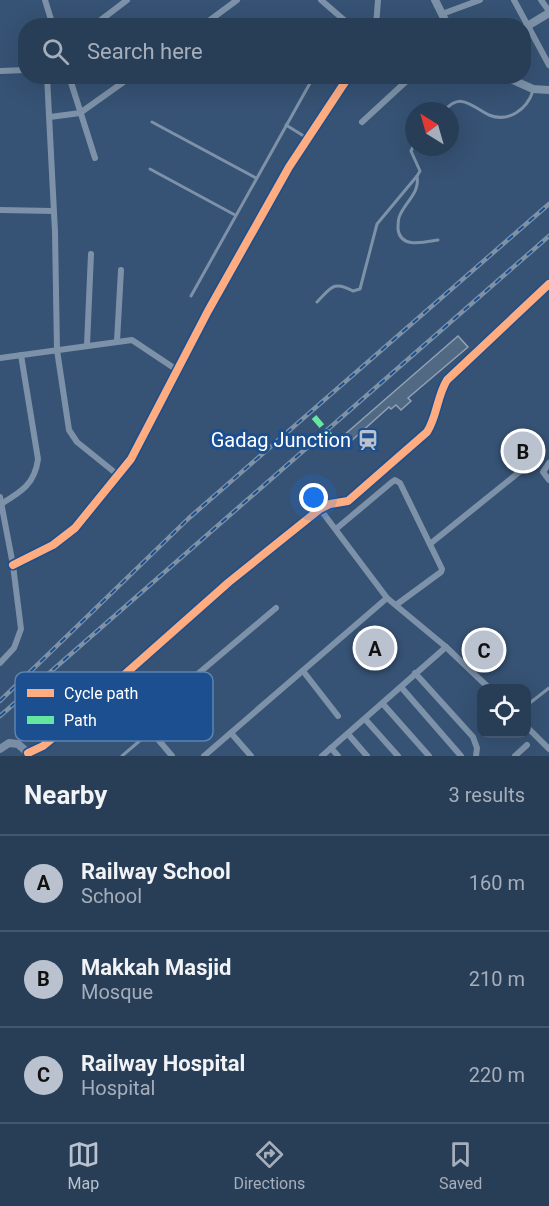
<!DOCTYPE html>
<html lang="en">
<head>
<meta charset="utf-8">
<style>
	body { margin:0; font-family:Roboto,sans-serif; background:#344961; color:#f1f3f6 }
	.controls { position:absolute; right:18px; bottom:18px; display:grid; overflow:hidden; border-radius:12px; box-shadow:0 6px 24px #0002 }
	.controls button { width:54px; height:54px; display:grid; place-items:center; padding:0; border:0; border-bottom:2px solid #44576d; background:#283e57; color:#f1f3f6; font:30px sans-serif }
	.compass { position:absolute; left:405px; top:102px; width:54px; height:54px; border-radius:50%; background:#283e57; box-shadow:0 6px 24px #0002; rotate:323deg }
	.you { position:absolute; left:314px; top:498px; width:21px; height:21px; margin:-15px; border:4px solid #fff; border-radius:50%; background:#1a73e8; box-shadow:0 0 0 9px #1a73e833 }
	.badge { display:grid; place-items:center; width:39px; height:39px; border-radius:50%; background:#b9c2ce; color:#111; font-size:20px; font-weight:700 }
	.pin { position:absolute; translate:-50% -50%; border:3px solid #fff; box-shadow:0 2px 6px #0006 }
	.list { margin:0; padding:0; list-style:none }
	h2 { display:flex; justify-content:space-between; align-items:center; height:78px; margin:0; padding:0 24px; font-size:26px }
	h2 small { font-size:20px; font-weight:400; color:#a5aeba }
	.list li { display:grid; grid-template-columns:39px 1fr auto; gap:18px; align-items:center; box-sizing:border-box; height:96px; padding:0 24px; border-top:2px solid #44576d }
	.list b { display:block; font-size:22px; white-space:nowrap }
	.list p { margin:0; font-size:20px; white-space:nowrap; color:#a5aeba }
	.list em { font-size:20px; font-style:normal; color:#a5aeba }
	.icon { flex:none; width:33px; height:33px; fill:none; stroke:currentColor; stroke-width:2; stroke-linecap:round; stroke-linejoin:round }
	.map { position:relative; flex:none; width:549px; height:756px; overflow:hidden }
	.search { position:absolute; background:#283e57; box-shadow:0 6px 24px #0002; left:18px; right:18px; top:18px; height:66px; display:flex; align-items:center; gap:15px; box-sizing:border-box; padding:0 21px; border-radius:24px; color:#a5aeba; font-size:22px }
	.sheet { height:366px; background:#283e57 }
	nav { display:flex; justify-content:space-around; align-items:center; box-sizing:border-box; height:84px; border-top:2px solid #44576d; background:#283e57; font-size:16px; color:#a5aeba }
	nav a { display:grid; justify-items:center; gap:3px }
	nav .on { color:#b9c2ce }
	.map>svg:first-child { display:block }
	.building { fill:#526984; stroke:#92a2b6; stroke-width:1.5 }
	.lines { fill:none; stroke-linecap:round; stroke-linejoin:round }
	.service { stroke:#7d92a8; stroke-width:3 }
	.minor { stroke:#7d92a8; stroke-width:6 }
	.tertiary { stroke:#7d92a8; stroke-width:8 }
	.secondary { stroke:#798da4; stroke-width:8 }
	.rail-casing { stroke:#7e92a7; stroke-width:4.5 }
	.rail { stroke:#1b4f8f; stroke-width:2; stroke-dasharray:7; stroke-linecap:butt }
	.quiet { stroke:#66e7a1; stroke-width:6; stroke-dasharray:12 6; stroke-linecap:butt }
	.cycleway-casing { stroke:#1b4f8f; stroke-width:11 }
	.cycleway { stroke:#ffac80; stroke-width:8 }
	.labels { text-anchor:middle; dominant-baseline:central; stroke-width:6; stroke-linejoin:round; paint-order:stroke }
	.poi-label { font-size:20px; fill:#fff; stroke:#1b4f8f; text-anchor:end }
	.key { fill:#1b4f8f; stroke:#5f84b1; stroke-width:1.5 }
	.key-label { font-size:16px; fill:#fff }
</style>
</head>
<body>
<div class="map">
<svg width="549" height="756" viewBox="0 0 549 756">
	<rect width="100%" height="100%" fill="#365274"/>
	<!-- building -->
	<polygon class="building" points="458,336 468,347 408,398 411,401 401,410 396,405 391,409 389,407 349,443 343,436"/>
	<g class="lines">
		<!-- service -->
		<g class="service">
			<path d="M444,111C461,91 472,107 489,115C509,123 527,109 533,91"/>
			<polyline points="152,122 256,178"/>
			<polyline points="286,125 307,138"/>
			<polyline points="150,169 235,215"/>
			<path d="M417,176C420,193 406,201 400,215C398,218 398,225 398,229C400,249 425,242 438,240"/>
			<polyline points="191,296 314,76"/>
			<path d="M317,302C331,288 333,280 353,291L360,289L377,224L417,176L420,171L411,151L414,145"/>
			<polyline points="526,706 549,688"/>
			<polyline points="122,756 150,732"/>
		</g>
		<!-- minor -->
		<g class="minor">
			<polyline points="45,0 53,26"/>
			<polyline points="321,0 351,26"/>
			<polyline points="514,0 549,65"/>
			<polyline points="541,0 549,11"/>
			<polyline points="442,14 480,0"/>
			<polyline points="93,26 127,0"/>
			<polyline points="202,26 237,0"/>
			<polyline points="376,26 378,0"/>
			<polyline points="0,71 26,70"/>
			<polyline points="47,76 55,232 57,350 69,430 77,442 118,475"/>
			<polyline points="69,76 95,158"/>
			<polyline points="50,117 80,113 132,76"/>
			<polyline points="362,122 412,76"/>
			<polyline points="0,210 53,211"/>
			<polyline points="117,341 121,270"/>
			<polyline points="87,345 91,254"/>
			<polyline points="0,358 132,340 177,370"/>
			<polyline points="549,463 543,472 549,480"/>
			<polyline points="0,497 13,565 21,629 14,648 0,663"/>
			<path d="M1,504C21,492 35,484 38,459L21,355"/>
			<polyline points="320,509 387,598 446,647 489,688"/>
			<polyline points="336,529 392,482 395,480 400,483 442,569 441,572 396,605"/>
			<polyline points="430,544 523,469"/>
			<polyline points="13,565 53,545 75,528 131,459 208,311 289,167 349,76"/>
			<polyline points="303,671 338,716"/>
			<polyline points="415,673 473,737 477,748 476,756"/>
			<polyline points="113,686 172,756"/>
			<polyline points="401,687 461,756"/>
			<polyline points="383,704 429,756"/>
			<polyline points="365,719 398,756"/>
			<polyline points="142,721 276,608"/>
			<polyline points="526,726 549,749"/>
			<polyline points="231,733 251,756"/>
			<polyline points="348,734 367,756"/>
			<polyline points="331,748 338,756"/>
			<polyline points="204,756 387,598"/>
			<polyline points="322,756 446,647"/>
			<polyline points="515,756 527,745"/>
		</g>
		<!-- tertiary -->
		<g class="tertiary">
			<polyline points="435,0 448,26"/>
			<polyline points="524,28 549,13"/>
			<polyline points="504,76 533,89 549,90"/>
			<path d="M28,753L43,746L54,737L229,582L320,509L330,504L348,501L427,432C437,417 437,396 447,380L549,284"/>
		</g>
		<!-- secondary -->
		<polyline class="secondary" points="0,749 9,743 18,744 28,753 28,756"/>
		<defs>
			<g id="rail">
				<polyline points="0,701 189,518 549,204"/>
				<polyline points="0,716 549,236"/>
			</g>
		</defs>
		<!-- rail casing -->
		<use href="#rail" class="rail-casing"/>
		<!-- rail -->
		<use href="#rail" class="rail"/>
		<!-- quiet -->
		<polyline class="quiet" points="314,417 338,445"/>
		<defs>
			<g id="cycleway">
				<polyline points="13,565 53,545 75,528 131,459 208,311 289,167 349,76"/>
				<path d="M28,753L43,746L54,737L229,582L320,509L330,504L348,501L427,432C437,417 437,396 447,380L549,284"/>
			</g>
		</defs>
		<!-- cycleway casing -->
		<use href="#cycleway" class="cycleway-casing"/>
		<!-- cycleway -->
		<use href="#cycleway" class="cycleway"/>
	</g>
	<!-- icons -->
	<defs>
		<symbol id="station-bare" viewBox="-9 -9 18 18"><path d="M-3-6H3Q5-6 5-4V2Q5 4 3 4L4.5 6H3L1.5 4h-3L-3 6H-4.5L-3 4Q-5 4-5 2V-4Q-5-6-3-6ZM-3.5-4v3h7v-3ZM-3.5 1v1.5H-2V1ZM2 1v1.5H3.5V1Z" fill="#b9c2ce" stroke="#1b4f8f" stroke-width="2.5" paint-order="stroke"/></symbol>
	</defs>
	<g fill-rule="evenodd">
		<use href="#station-bare" x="353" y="425" width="30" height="30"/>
	</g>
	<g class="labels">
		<!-- poi labels -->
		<g class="poi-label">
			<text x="351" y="440">Gadag Junction</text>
		</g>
	</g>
	<!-- legend -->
	<rect x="15" y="672" width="198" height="69" rx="9" class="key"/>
	<rect x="27" y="689" width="27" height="8" fill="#ffac80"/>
	<rect x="27" y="716" width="27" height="8" fill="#66e7a1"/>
	<g class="key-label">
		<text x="64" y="699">Cycle path</text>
		<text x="64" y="726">Path</text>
	</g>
</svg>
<div class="controls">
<button><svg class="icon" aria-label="locate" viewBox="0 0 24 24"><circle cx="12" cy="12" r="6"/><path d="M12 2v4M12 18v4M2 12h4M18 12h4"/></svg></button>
</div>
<svg class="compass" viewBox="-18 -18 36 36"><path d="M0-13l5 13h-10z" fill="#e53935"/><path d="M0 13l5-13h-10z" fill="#a5aeba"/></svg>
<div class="you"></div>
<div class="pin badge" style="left:375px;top:648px">A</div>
<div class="pin badge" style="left:523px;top:451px">B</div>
<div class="pin badge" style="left:484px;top:650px">C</div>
<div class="search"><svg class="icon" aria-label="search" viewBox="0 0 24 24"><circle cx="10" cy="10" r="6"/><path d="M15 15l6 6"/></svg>Search here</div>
</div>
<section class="sheet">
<h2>Nearby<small>3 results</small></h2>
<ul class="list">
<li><span class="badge">A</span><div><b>Railway School</b><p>School</p></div><em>160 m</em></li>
<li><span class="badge">B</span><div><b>Makkah Masjid</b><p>Mosque</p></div><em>210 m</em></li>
<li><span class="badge">C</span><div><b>Railway Hospital</b><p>Hospital</p></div><em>220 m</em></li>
</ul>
</section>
<nav>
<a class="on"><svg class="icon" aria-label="map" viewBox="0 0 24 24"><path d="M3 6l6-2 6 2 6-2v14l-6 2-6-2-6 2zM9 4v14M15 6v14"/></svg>Map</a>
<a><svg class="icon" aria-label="directions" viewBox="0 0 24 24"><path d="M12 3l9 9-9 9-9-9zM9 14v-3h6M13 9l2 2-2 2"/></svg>Directions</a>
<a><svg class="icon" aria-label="saved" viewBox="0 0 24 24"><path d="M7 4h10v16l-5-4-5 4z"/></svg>Saved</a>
</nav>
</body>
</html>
